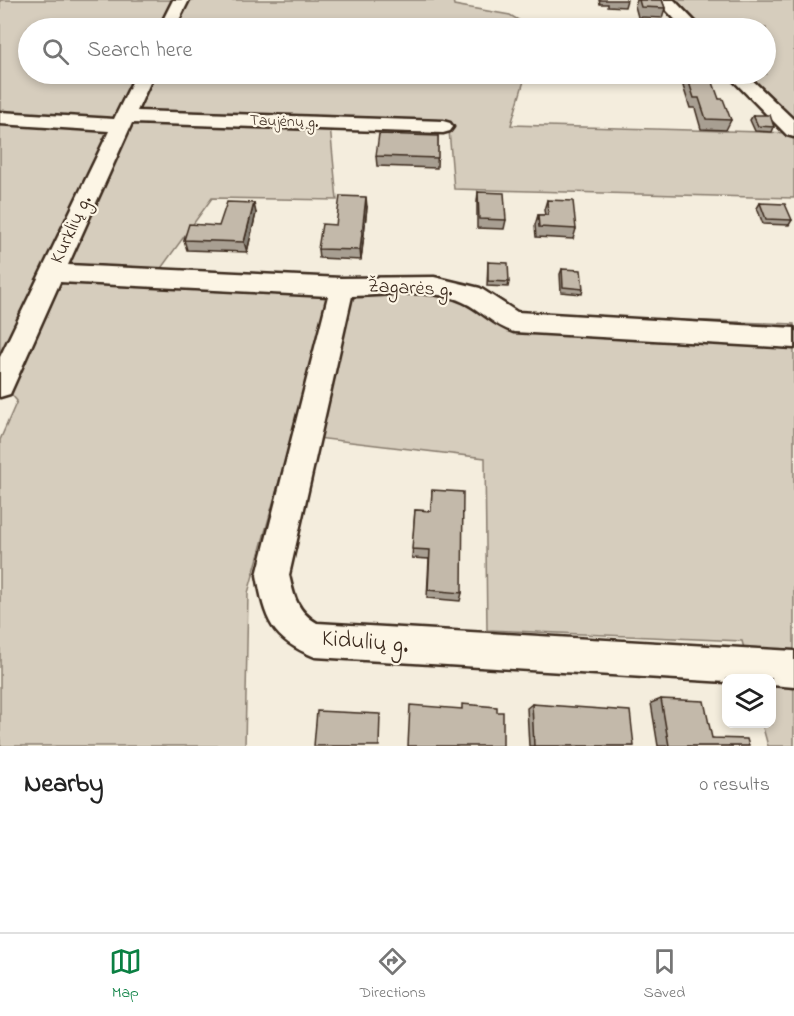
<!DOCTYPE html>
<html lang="en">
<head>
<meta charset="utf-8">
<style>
	body { margin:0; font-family:"Indie Flower",sans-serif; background:#f6f6f6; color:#222 }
	.controls { position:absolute; right:18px; bottom:18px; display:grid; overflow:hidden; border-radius:12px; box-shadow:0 3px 9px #0003 }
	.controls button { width:54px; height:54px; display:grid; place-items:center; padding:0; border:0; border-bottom:2px solid #e0e0e0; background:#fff; color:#222; font:30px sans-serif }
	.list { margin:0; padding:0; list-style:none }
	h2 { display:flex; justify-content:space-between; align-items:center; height:78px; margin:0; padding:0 24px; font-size:26px }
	h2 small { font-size:20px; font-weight:400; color:#767676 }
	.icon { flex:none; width:33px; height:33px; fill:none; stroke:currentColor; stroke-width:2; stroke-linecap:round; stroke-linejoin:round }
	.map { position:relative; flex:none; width:794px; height:746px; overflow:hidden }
	.search { position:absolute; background:#fff; box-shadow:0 3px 9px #0003; left:18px; right:18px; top:18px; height:66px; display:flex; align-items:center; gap:15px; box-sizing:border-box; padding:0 21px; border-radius:33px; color:#767676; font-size:22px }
	.sheet { height:186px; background:#fff }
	nav { display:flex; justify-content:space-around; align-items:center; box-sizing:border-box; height:84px; border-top:2px solid #e0e0e0; background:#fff; font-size:16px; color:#767676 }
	nav a { display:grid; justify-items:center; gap:3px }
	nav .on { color:#0b8043 }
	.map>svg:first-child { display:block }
	.green { fill:#d6cdbd; stroke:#887c6e; stroke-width:1.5 }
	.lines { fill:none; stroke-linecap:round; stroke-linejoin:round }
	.street-casing { stroke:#3b2a1e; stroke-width:5 }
	.street { fill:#fcf5e5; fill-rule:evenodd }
	.wall { fill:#a89f92; stroke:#3b2a1e; stroke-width:1.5 }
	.shaded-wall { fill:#888277; stroke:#3b2a1e; stroke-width:1.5 }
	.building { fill:#c3b9aa; stroke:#3b2a1e; stroke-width:1.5 }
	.labels { text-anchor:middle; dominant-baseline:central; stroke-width:4.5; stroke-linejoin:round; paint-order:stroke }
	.far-street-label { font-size:16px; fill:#3b2a1e; stroke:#fcf5e5 }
	.street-label { font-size:20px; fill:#3b2a1e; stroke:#fcf5e5 }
	.near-street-label { font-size:24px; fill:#3b2a1e; stroke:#fcf5e5 }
</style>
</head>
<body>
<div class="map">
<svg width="794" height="746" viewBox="0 0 794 746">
	<rect width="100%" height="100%" fill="#f4eddd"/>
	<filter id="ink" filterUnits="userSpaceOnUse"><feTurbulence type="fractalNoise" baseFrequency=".0167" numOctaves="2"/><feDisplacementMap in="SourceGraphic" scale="12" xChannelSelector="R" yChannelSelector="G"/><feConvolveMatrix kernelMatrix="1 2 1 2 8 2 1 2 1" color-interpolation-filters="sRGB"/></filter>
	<g filter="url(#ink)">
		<!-- green -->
		<g class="green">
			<polygon points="0,0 453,0 454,5 510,15 532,28 28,28 28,74 526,74 511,125 794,133 794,198 454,189 449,130 330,126 337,200 212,198 159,271 449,280 516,314 794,324 794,746 768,746 762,724 772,724 772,678 752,678 742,641 487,630 485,458 292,435 248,593 245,746 0,746 0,440 17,401 0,381"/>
			<polygon points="676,0 794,0 794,119 749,74 766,74 766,28 704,28"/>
		</g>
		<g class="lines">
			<defs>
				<g id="street">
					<polygon points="173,0 189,0 175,28 159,28"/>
					<polygon points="657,0 674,0 701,28 683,28"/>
					<path d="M136,74H154L137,111L443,121L450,123L453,127L450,131L443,133L132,123L68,265L341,278L434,277L480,288L517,312L794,328V348L514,332C494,326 481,310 463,302C431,287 386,296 352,296L289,575C294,597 297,611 317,623L794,651V687L772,685V678H726V682L315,657C271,639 265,620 257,575L328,296L60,282L10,394L0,397V357L109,131L0,124V112L114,119Z"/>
					<polygon points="727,74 746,74 794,120 794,137 787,135"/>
				</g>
			</defs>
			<!-- street casing -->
			<use href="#street" class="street-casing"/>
			<!-- street -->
			<use href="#street" class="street"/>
		</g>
		<!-- wall -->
		<g class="wall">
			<polygon points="599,0 627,0 625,7 608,6 608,4 600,4"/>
			<polygon points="637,0 662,0 665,8 662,18 638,17 635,6"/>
			<polygon points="649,74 672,74 673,75 671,80 651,80"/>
			<polygon points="687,76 719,99 731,120 726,130 701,129 695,108 690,108 683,86"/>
			<polygon points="753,115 774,127 772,132 755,131 750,120"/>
			<polygon points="438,136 437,168 377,166 376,156"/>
			<polygon points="478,192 506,220 504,229 477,228 477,202"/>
			<polygon points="547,200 576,229 573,239 536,237 535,225 538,215 545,215 544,210"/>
			<polygon points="760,203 792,220 789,225 763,224 757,208"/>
			<polygon points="367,207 361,260 319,258 318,249 336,225"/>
			<polygon points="256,213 247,252 187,250 184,240 219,226"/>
			<polygon points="488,262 509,282 508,287 487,286"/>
			<polygon points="562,269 583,289 582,294 561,292 560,274"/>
			<polygon points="432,490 462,593 460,601 427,598 429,559 412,558 415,510 431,511"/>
			<polygon points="661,699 712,738 749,746 658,746 651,703"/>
			<polygon points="532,704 634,746 529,746 527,708"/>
		</g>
		<!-- shaded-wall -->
		<g class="shaded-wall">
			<polygon points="366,197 367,207 361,260 360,250"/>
			<polygon points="254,203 256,213 247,252 244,242"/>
		</g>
		<!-- building -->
		<g class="building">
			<polygon points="639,0 662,0 665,8 641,7"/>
			<polygon points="652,74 672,74 673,75 652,75"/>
			<polygon points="687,76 711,77 719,99 723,99 731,120 706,119 699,98 694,98"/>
			<polygon points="753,115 770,115 774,127 758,126"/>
			<polygon points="379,134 438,136 438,158 376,156"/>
			<polygon points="478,192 504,193 506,220 479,219"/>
			<polygon points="340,196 366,197 360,250 318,249 322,224 336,225"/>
			<polygon points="547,200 573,201 576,229 539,227 538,215 548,215"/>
			<polygon points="227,202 254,203 244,242 184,240 189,224 219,226"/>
			<polygon points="760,203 785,204 792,220 766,219"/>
			<polygon points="488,262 508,263 509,282 488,281"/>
			<polygon points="562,269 581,270 583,289 563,287"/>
			<polygon points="432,490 463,492 462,593 428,590 430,550 412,549 415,510 431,511"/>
			<polygon points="661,699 704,701 712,738 747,739 749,746 669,746"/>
			<polygon points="462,704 497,707 497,712 503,712 503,746 408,746 410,705 462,709"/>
			<polygon points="532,704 630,711 634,746 534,746"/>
			<polygon points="317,711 380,714 379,746 314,746"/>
		</g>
	</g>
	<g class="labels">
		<!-- far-street labels -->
		<g class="far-street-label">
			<text transform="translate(284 122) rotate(2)">Taujėnų g.</text>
		</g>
		<!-- street labels -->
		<g class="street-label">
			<text transform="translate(72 230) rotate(-65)">Kurklių g.</text>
			<text transform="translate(410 289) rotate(3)">Žagarės g.</text>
		</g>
		<!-- near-street labels -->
		<g class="near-street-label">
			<text transform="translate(365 643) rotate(5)">Kidulių g.</text>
		</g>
	</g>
</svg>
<div class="controls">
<button><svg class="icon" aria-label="layers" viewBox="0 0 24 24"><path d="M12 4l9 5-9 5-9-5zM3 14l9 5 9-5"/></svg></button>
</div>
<div class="search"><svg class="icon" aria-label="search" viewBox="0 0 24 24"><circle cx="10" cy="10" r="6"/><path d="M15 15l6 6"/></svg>Search here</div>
</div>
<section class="sheet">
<h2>Nearby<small>0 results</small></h2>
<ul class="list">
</ul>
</section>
<nav>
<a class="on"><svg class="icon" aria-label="map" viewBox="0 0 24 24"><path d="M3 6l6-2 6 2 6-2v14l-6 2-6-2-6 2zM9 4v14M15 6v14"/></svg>Map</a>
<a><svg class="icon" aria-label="directions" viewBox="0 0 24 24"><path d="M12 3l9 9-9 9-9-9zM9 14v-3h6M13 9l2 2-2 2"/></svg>Directions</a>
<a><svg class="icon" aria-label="saved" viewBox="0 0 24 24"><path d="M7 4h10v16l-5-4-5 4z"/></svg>Saved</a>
</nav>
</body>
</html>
